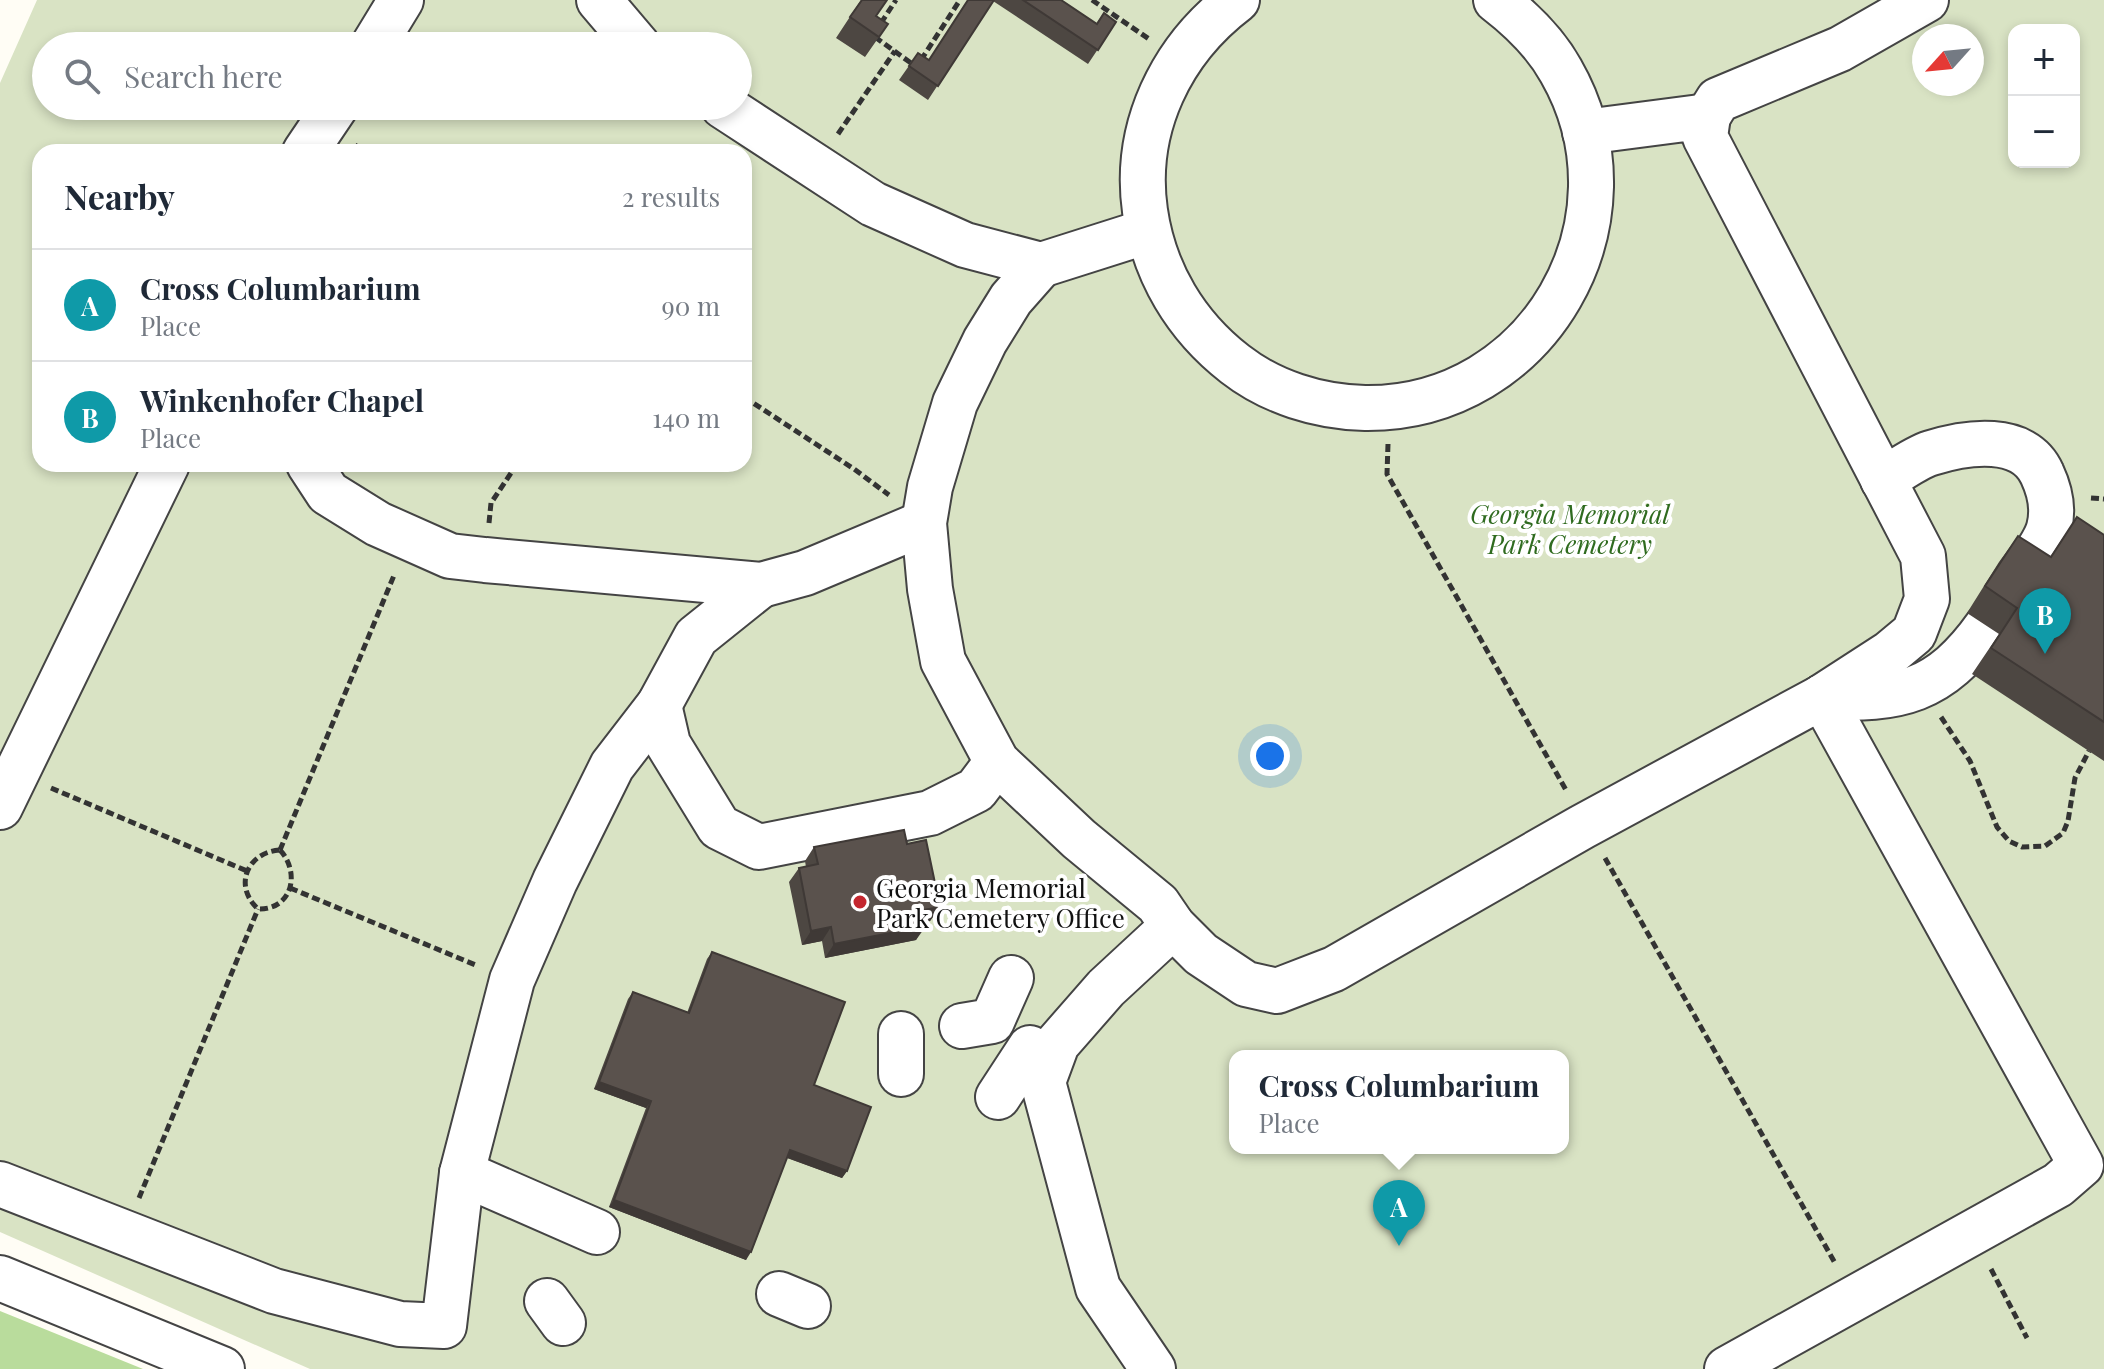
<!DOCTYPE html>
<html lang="en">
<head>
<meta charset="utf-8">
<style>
	body { margin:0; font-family:"Playfair Display",serif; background:#f6f6f7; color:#1f2937 }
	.controls { position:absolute; right:24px; top:24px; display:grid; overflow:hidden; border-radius:16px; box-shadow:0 4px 12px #0003 }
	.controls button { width:72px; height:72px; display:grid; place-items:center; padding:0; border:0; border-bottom:2px solid #e0e1e3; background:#fff; color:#1f2937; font:40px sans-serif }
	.compass { position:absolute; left:1912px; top:24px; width:72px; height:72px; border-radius:50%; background:#fff; box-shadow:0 4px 12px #0003; rotate:243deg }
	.you { position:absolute; left:1270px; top:756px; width:28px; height:28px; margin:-20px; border:6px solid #fff; border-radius:50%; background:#1a73e8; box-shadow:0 0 0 12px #1a73e833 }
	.badge { display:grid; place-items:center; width:52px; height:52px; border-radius:50%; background:#2563eb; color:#fff; font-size:26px; font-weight:700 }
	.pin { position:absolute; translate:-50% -66px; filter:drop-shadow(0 2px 4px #0008) }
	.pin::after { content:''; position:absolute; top:42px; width:28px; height:24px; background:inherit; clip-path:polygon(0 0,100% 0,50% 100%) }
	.popup { position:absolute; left:1229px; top:1050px; width:340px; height:104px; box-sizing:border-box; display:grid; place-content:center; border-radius:16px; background:#fff; filter:drop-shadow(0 2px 6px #0005); font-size:26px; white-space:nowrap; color:#747a83 }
	.popup b { font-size:30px; color:#1f2937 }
	.popup::after { content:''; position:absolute; left:50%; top:100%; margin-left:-16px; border:16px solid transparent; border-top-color:#fff }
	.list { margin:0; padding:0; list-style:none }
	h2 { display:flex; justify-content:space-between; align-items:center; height:104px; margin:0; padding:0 32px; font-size:34px }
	h2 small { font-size:26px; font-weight:400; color:#747a83 }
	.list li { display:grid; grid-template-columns:52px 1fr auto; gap:24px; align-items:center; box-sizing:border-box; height:112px; padding:0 32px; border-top:2px solid #e0e1e3 }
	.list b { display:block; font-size:30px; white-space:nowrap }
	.list p { margin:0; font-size:26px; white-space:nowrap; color:#747a83 }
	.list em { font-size:26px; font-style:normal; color:#747a83 }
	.icon { flex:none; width:44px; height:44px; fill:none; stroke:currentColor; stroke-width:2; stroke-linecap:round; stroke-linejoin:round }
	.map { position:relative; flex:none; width:2104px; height:1369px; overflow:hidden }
	.search { position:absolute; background:#fff; box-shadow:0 4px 12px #0003; left:32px; top:32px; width:720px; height:88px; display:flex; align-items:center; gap:20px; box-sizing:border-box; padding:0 28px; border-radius:44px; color:#747a83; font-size:30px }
	.panel { position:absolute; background:#fff; box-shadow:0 4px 12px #0003; left:32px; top:144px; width:720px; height:328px; border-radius:24px }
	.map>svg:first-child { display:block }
	.forest { fill:#b9dc9c }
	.cemetery { fill:#d9e3c4; fill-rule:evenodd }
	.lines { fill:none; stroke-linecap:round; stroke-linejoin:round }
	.minor-casing { stroke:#444; stroke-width:48 }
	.path { stroke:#333; stroke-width:5; stroke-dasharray:8 4; stroke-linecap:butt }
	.minor { stroke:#fff; stroke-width:44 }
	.wall { fill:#4d4742 }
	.shaded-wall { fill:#3f3936 }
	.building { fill:#5a524d; stroke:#3f3936; stroke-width:2 }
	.poi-dot { fill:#c4262e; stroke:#fff; stroke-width:3 }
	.labels { text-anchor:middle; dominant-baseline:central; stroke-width:8; stroke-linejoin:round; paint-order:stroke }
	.park-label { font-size:26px; font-style:italic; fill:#2f6b1f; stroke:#fff }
	.poi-label { font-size:26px; fill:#111; stroke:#fff; text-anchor:start }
</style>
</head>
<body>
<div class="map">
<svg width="2104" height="1369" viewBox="0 0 2104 1369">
	<rect width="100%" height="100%" fill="#fffdf5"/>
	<!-- forest -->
	<polygon class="forest" points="0,1311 143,1369 0,1369"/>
	<!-- cemetery -->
	<path class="cemetery" d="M37,0H2104V1369H310L0,1232V83ZM2014,30H2074V162H2014ZM1924,36H1972V84H1924ZM46,46H738V106H46ZM40,152H744V464H40ZM1235,1056H1563V1148H1235Z"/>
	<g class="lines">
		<defs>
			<g id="minor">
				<polyline points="599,0 638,46"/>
				<path d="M1237,0C1171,50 1133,128 1145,211C1154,273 1186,326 1235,364C1271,392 1318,407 1365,408C1538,410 1647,221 1561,71C1545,42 1522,20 1496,0"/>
				<polyline points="373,46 401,0"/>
				<polyline points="723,106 873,204 965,245 1041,265 1148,231"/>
				<polyline points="1708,116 1718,100 1840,49 1926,0"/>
				<polyline points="305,152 336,106"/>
				<polyline points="1041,265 1011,299 985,341 955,403 930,487 924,523 930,589 943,661 997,762 1079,839 1158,904 1173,926 1201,954 1246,984 1277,991 1334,969 1582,827 1822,697 1890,653 1914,633 1927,599 1923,556 1705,137 1708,116 1585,132"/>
				<polyline points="309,464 328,493 378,524 450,556 485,560 761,585 805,573 924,523"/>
				<path d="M1883,480C1898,471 1915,458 1931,453C1966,442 2024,433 2042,474C2050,491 2054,509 2049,528C2045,544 2029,562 2021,576"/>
				<path d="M1822,697C1900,701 1940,692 1987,626"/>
				<polyline points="659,705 668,744 719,827 759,847 930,813 976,790 997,762"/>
				<polyline points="0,807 167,464"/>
				<polyline points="962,1026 992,1021 1011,978"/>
				<polyline points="901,1034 901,1074"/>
				<polyline points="998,1097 1030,1048"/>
				<polyline points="462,1173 597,1232"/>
				<polyline points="0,1184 274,1291 400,1324 444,1326 462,1173 512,980 555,881 612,766 659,705 696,637 761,585"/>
				<polyline points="0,1278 222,1369"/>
				<polyline points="779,1294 808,1306"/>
				<polyline points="547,1301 563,1323"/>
				<polyline points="1153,1369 1098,1288 1043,1082 1057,1044 1106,988 1173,926"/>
				<polyline points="1727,1369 2058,1185 2081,1165 1822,697"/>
			</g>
		</defs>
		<!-- minor casing -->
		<use href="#minor" class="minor-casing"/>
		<!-- path -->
		<g class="path">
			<polyline points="1092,0 1149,39"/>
			<polyline points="881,23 896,0"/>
			<polyline points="875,37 915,66"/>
			<polyline points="921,60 960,0"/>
			<polyline points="838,134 895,51"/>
			<polyline points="355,145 365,152"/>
			<polyline points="744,397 854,469 889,495"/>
			<polyline points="1388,444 1387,474 1566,790"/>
			<polyline points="2091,498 2104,499"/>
			<polyline points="489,523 491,503 517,464"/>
			<polyline points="1941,717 1970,761 1997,827 2009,841 2022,847 2045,846 2063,833 2068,821 2075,778 2089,751"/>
			<polyline points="51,788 247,871"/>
			<polyline points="280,850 395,573"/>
			<path d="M280,850C301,873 292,910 258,909C233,886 247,852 280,850Z"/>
			<polyline points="1605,858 1835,1263"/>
			<polyline points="290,888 478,966"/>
			<polyline points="139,1198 258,909"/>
			<polyline points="1991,1269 2027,1338"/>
		</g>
		<!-- minor -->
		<use href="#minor" class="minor"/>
	</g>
	<!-- wall -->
	<g class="wall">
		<polygon points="861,0 887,0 876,16 888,24 865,57 836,38"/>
		<polygon points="968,0 1061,0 1096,24 1104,13 1116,22 1088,64 993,1 928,100 899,80 918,53 929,60"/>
		<polygon points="2077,517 2104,535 2104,761 1972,674 1999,634 1967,613 1999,562 2018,536 2050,557"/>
		<polygon points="907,844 940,907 930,921 925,922 916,940 825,958 822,941 802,945 789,882 799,868 806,867 805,861 814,847"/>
		<polygon points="712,952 814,1085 847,1171 842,1178 787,1158 746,1260 609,1207 646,1108 594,1089 628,999 633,992 687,1013 707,959"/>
	</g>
	<!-- shaded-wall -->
	<g class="shaded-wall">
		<polygon points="940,907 930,921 913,924 923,910"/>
		<polygon points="926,926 916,940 825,958 834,944"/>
		<polygon points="831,927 822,941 802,945 811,931"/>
		<polygon points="599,1082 651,1101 646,1108 594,1089"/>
		<polygon points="790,1150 847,1171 842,1178 785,1157"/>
		<polygon points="614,1200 751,1252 746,1260 609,1207"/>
	</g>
	<!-- building -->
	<g class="building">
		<polygon points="862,0 887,0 876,16 888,24 879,37 850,17"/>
		<polygon points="968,0 994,0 938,86 909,66 918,53 929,60"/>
		<polygon points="1023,0 1061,0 1097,24 1104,13 1116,22 1098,50"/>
		<polygon points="2077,517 2104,535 2104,722 1991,648 2017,608 1985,586 2018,536 2051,557"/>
		<polygon points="904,830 907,844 926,840 940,907 923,910 926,926 834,944 831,927 811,931 799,868 818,864 814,847"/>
		<polygon points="712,952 845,1002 814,1085 871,1107 847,1171 790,1150 751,1252 614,1200 651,1101 599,1082 633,992 689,1013"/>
	</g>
	<!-- markers -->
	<circle class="poi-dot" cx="860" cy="902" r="8"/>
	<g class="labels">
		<!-- park labels -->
		<g class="park-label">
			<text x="1570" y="513">Georgia Memorial<tspan x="1570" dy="30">Park Cemetery</tspan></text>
		</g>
		<!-- poi labels -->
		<g class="poi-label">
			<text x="876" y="887">Georgia Memorial<tspan x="876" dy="30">Park Cemetery Office</tspan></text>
		</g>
	</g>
</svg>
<div class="controls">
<button>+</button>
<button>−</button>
</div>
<svg class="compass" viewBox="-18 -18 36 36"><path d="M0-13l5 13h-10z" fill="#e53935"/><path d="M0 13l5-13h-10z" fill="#747a83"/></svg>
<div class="you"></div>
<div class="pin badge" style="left:1399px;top:1246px;background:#0f9aa8">A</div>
<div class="popup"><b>Cross Columbarium</b>Place</div>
<div class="pin badge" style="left:2045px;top:654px;background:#0f9aa8">B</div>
<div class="search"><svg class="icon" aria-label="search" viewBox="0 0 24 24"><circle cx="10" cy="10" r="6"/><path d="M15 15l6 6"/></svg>Search here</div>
<section class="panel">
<h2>Nearby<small>2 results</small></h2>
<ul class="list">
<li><span class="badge" style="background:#0f9aa8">A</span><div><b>Cross Columbarium</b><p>Place</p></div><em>90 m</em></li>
<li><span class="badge" style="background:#0f9aa8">B</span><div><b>Winkenhofer Chapel</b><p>Place</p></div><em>140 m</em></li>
</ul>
</section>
</div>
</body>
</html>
